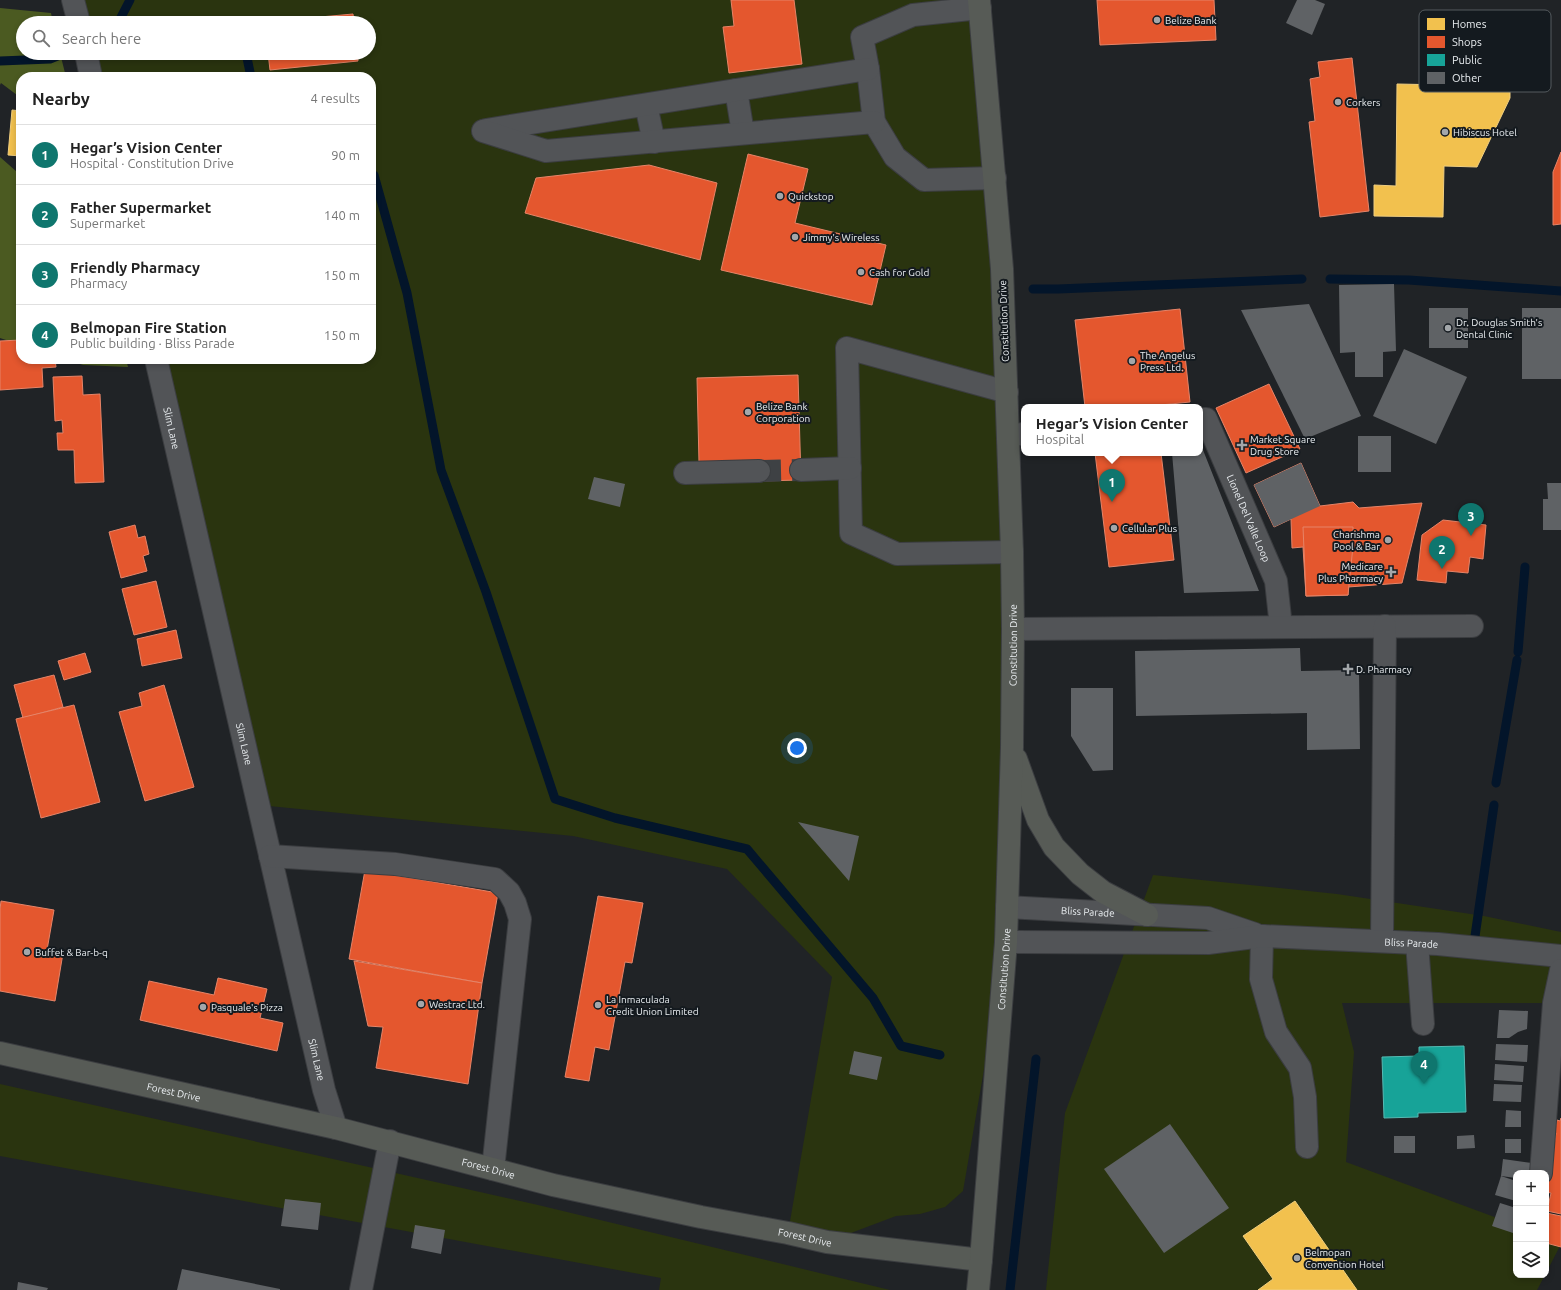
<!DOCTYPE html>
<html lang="en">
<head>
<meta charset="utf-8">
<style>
	body { margin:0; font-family:Ubuntu,sans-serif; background:#f2f2f2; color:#222 }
	.controls { position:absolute; right:12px; bottom:12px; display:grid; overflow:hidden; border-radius:8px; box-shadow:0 2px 6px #0003 }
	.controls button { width:36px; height:36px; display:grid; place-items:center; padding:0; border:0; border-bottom:1px solid #e0e0e0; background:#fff; color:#222; font:20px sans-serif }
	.you { position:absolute; left:797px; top:748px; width:14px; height:14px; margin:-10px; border:3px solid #fff; border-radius:50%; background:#1a73e8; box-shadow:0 0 0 6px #1a73e833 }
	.badge { display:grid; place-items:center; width:26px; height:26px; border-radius:50%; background:#0f766e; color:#fff; font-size:13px; font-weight:700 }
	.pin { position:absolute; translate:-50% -33px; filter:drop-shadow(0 1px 2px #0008) }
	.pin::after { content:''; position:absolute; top:21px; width:14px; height:12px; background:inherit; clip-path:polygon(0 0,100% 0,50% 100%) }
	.popup { position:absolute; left:1021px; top:404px; width:182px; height:52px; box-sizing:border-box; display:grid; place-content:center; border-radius:8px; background:#fff; filter:drop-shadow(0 1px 3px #0005); font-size:13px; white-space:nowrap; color:#767676 }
	.popup b { font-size:15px; color:#222 }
	.popup::after { content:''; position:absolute; left:50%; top:100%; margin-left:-8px; border:8px solid transparent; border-top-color:#fff }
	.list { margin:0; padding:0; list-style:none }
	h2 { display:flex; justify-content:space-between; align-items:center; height:52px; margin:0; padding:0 16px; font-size:17px }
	h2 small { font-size:13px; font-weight:400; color:#767676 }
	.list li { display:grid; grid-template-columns:26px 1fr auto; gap:12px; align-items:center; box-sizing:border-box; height:60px; padding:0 16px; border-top:1px solid #e0e0e0 }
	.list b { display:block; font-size:15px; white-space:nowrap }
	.list p { margin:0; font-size:13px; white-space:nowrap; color:#767676 }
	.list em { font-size:13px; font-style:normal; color:#767676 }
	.icon { flex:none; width:22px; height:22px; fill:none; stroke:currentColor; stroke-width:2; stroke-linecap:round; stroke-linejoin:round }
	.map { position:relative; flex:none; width:1561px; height:1290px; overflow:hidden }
	.search { position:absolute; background:#fff; box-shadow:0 2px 6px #0003; left:16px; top:16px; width:360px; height:44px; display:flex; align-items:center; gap:10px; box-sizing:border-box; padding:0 14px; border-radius:22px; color:#767676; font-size:15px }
	.panel { position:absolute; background:#fff; box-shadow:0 2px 6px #0003; left:16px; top:72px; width:360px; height:292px; border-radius:16px }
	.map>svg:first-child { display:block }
	.green { fill:#2a340f }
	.forest { fill:#4b5a21 }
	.homes { fill:#f2c14e; stroke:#f0ce7f }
	.shops { fill:#e4572e; stroke:#e68468 }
	.public { fill:#17a398; stroke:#56bab3 }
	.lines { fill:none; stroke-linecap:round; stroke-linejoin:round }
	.stream { stroke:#03152a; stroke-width:9 }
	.building { fill:#5f6265 }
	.minor-tunnel { stroke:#3e4144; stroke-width:22; stroke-dasharray:22 11; stroke-linecap:butt }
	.minor-casing { stroke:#3b3d40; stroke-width:24 }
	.major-casing { stroke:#3b3d40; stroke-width:24 }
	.minor { stroke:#525457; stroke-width:22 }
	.major { stroke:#575b56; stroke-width:22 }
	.poi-dot { fill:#a3a7aa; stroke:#141a1f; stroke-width:1.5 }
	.labels { text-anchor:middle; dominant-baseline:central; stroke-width:4; stroke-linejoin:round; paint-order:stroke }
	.poi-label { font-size:10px; fill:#eaeef1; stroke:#141a1f; text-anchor:start }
	.street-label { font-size:10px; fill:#eaeef1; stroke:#141a1f }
	.key { fill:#141a1f; stroke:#545a5e; stroke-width:1 }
	.key-label { font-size:11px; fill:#eaeef1 }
</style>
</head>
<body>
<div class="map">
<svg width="1561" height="1290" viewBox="0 0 1561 1290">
	<rect width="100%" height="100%" fill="#202326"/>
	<!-- green -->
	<g class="green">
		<polygon points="73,0 979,0 1002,269 1006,942 963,1191 945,1207 920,1214 896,1216 827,1242 788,1233 832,977 727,869 573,836 259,805 156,359 371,359 371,77 91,77 86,53 369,53 369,23 79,23"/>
		<polygon points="1153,875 1337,894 1484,916 1561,932 1561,1005 1554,1003 1342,1003 1354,1052 1346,1162 1516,1225 1516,1275 1545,1275 1537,1290 1046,1290 1065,1113"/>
		<polygon points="0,1084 538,1205 890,1290 659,1290 661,1278 0,1156"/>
		<polygon points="1546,1236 1561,1241 1561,1244 1546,1273"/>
	</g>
	<!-- forest -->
	<g class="forest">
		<polygon points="0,8 51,13 53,23 23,23 23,53 60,53 66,77 21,77 21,98 1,83 0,85"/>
		<polygon points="0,157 17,172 21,171 21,345 0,338"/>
		<polygon points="66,359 126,359 128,367 83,365"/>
	</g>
	<!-- homes -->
	<g class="homes">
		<polygon points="1397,84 1446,85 1510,92 1510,98 1477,167 1444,166 1443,217 1374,216 1374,185 1396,186"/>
		<polygon points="12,110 21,111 21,156 8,155"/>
		<polygon points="1295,1201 1357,1290 1258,1290 1273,1279 1243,1236"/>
	</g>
	<!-- shops -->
	<g class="shops">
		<polygon points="731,0 794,0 802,64 729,73 723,27 734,26"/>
		<polygon points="1097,0 1214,0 1216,40 1100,45"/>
		<polygon points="353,14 354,23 265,23 265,22"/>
		<polygon points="268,53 357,53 358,61 270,70"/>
		<polygon points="1352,58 1369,211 1320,217 1309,122 1315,121 1310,79 1320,77 1318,62"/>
		<polygon points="1561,152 1561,224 1553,225 1553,172"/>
		<polygon points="748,154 808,169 795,223 886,245 872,305 721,270"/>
		<polygon points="649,165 717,183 700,260 525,213 536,178"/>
		<polygon points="1180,309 1190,402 1141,407 1085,407 1075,320"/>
		<polygon points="21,340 21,359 55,359 56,367 42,368 43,387 0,390 0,341"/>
		<polygon points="798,375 801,480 759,481 699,463 697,378"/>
		<polygon points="82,376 83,395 100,394 104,482 75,483 74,450 58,450 57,433 63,433 62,420 55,421 53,377"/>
		<polygon points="1269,384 1300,449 1246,473 1216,408"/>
		<polygon points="1095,453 1161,453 1174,560 1109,567"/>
		<polygon points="1301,463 1320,506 1353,502 1359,508 1422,503 1402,583 1348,587 1348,595 1306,596 1303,547 1292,548 1291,519 1274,527 1254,485"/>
		<polygon points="1443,520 1486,525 1483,559 1470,557 1468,573 1447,571 1446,583 1417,580 1422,535"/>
		<polygon points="135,525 138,538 145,536 149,554 143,556 147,571 121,578 109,532"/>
		<polygon points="1303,527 1353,527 1353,546 1348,595 1306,596"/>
		<polygon points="156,581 167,627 134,635 122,589"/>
		<polygon points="176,630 182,658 142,666 137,639"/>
		<polygon points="85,653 91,672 64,680 58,661"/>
		<polygon points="54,675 63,707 23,718 14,685"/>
		<polygon points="164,685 194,787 145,801 119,712 142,706 139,693"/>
		<polygon points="74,705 100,802 41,818 16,719"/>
		<polygon points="365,870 498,893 482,983 349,959"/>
		<polygon points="598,896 643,903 632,963 625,962 609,1050 595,1047 589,1081 565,1077"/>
		<polygon points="1,901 54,910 47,950 63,953 55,1001 0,991 0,909"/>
		<polygon points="354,961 482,983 468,1084 376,1068 383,1027 368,1026"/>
		<polygon points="218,978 267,989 260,1018 283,1023 277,1051 140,1020 149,981 214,995"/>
		<polygon points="1561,1118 1561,1214 1547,1211 1551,1193 1546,1192 1553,1155 1552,1155 1556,1133 1554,1133 1557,1120 1560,1121"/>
		<polygon points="1546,1213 1561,1216 1561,1247 1546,1243"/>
	</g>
	<!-- public -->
	<polygon class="public" points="1464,1046 1466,1112 1418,1113 1418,1117 1384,1118 1382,1057 1419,1056 1419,1047"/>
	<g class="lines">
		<!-- stream -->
		<g class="stream">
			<polyline points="118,23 130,0"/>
			<polyline points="246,53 251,77"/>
			<polyline points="0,61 50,59 65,53"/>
			<polyline points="371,174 374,175 407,293 441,470 486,592 555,799 615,818 747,849 873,998 901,1046 940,1055"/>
			<polyline points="1330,279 1409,280 1561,291"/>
			<polyline points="1033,289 1058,289 1302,279"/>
			<polyline points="1518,652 1525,567"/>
			<polyline points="1496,783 1517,660"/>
			<polyline points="1480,943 1474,943 1494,805"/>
			<polyline points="1010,1290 1036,1059"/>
		</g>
	</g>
	<!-- building -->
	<g class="building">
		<polygon points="1297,0 1315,0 1325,4 1312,35 1286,23"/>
		<polygon points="1394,284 1396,351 1383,352 1383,377 1355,377 1355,352 1340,353 1339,285"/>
		<polygon points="1309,304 1361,416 1305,439 1241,310"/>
		<rect x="1429" y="308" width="39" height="40"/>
		<rect x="1522" y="308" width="39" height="71"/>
		<polygon points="1404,349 1467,377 1436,444 1373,416"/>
		<rect x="1358" y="436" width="33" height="36"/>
		<polygon points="1200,445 1201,445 1259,591 1184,593 1172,453 1200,453"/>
		<polygon points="1301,463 1320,506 1274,527 1254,485"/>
		<polygon points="594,477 625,484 620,507 588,499"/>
		<polygon points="1547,483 1561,483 1561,530 1543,530 1543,499 1548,499"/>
		<polygon points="1300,648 1301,671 1359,670 1360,749 1307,750 1307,713 1136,716 1135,651"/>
		<polygon points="1071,688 1113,688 1113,770 1093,771 1071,736"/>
		<polygon points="798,822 859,836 849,881"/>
		<polygon points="1499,1010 1528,1011 1527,1029 1518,1032 1509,1038 1497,1038"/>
		<polygon points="1496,1044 1528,1045 1527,1062 1495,1060"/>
		<polygon points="854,1051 882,1057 877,1080 849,1074"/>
		<polygon points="1495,1064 1524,1066 1523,1082 1494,1080"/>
		<polygon points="1494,1084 1522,1085 1521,1102 1493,1101"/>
		<polygon points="1506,1110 1521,1111 1521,1127 1505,1127"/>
		<polygon points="1170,1124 1229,1208 1164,1253 1104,1169"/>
		<polygon points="1474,1135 1475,1148 1457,1149 1457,1136"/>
		<rect x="1394" y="1136" width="21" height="17"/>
		<rect x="1505" y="1139" width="16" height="14"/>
		<polygon points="1503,1159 1532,1163 1531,1173 1516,1173 1516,1178 1501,1176"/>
		<polygon points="1501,1176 1516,1181 1516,1201 1495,1195"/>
		<polygon points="285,1199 321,1203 318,1230 281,1226"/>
		<polygon points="1500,1203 1516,1208 1516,1234 1492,1226"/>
		<polygon points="415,1225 445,1230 441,1254 411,1248"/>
		<polygon points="182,1269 280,1289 280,1290 177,1290"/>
		<polygon points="18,1282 48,1288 47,1290 17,1290"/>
	</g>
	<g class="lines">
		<!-- minor-tunnel -->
		<polyline class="minor-tunnel" points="759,471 801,470"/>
		<defs>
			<g id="minor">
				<polyline points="73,0 79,23"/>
				<polyline points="980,8 913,15 862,37 868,69 874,122 895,157 924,180 995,178"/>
				<polyline points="86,53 91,77"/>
				<polyline points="736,90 743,133"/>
				<polyline points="646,105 654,142"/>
				<polyline points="486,130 868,69"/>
				<polyline points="483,131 546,151 874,122"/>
				<path id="s1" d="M156,359L324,1090L336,1128"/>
				<polyline points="1007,392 847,348 851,533 897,554 1012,552"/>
				<path id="s2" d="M1200,419H1206L1276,581L1281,627"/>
				<polyline points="1008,435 1024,434"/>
				<polyline points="801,470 850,468"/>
				<polyline points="685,473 759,471"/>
				<polyline points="1013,629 1472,626"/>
				<polyline points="270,856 395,864 495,879 509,892 515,903 520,919 493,1169"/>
				<path id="s3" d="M1007,907L1208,918L1255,934"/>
				<polyline points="1262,936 1261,979 1276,1032 1300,1068 1305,1097 1307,1147"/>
				<polyline points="1382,941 1385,626"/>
				<path id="s4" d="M1006,942L1208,943L1262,936L1438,944L1561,956"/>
				<polyline points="1417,943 1423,1024"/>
				<polyline points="1541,1173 1554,1003 1561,970"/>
				<polyline points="361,1290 390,1141"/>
			</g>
			<g id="major">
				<polyline points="1016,759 1038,820 1054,847 1080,874 1103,892 1147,915"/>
				<path id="s5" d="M0,1053L336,1128L553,1185L701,1217L788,1233L827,1242L981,1260"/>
				<path id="s6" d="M978,1290L981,1260L1006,942L1012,747L1013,629L1012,552L1002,269L979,0"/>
			</g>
		</defs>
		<!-- minor casing -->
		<use href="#minor" class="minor-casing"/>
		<!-- major casing -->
		<use href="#major" class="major-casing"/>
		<!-- minor -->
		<use href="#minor" class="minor"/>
		<!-- major -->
		<use href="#major" class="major"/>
	</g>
	<!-- markers -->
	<g class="poi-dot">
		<circle cx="1157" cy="20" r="4"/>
		<circle cx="1338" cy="102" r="4"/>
		<circle cx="1445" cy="132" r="4"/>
		<circle cx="780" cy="196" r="4"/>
		<circle cx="795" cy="237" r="4"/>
		<circle cx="861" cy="272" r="4"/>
		<circle cx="1448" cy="328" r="4"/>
		<circle cx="1132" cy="361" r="4"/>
		<circle cx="748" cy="412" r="4"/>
		<path d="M1240 439h4v4h4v4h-4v4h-4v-4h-4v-4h4z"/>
		<circle cx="1114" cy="528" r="4"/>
		<circle cx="1388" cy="540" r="4"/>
		<path d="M1389 566h4v4h4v4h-4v4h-4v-4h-4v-4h4z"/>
		<path d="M1346 663h4v4h4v4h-4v4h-4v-4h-4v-4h4z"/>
		<circle cx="27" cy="952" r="4"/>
		<circle cx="421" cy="1004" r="4"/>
		<circle cx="598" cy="1005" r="4"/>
		<circle cx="203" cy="1007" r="4"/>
		<circle cx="1297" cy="1258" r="4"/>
	</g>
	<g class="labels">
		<!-- poi labels -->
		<g class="poi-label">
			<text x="1165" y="20">Belize Bank</text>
			<text x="1346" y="102">Corkers</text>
			<text x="1453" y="132">Hibiscus Hotel</text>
			<text x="788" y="196">Quickstop</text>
			<text x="803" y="237">Jimmy's Wireless</text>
			<text x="869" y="272">Cash for Gold</text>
			<text x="1456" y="322">Dr. Douglas Smith's<tspan x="1456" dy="12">Dental Clinic</tspan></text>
			<text x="1140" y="355">The Angelus<tspan x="1140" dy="12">Press Ltd.</tspan></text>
			<text x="756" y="406">Belize Bank<tspan x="756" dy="12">Corporation</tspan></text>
			<text x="1250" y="439">Market Square<tspan x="1250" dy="12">Drug Store</tspan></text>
			<text x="1122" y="528">Cellular Plus</text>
			<text x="1380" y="534" text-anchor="end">Charishma<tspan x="1380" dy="12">Pool &amp; Bar</tspan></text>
			<text x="1383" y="566" text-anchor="end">Medicare<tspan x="1383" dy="12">Plus Pharmacy</tspan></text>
			<text x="1356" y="669">D. Pharmacy</text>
			<text x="35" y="952">Buffet &amp; Bar-b-q</text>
			<text x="606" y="999">La Inmaculada<tspan x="606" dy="12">Credit Union Limited</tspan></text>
			<text x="429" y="1004">Westrac Ltd.</text>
			<text x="211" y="1007">Pasquale's Pizza</text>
			<text x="1305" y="1252">Belmopan<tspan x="1305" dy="12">Convention Hotel</tspan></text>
		</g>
		<!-- street labels -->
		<g class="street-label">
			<text transform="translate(1004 321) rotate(-92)">Constitution Drive</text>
			<text stroke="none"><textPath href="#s1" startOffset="71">Slim Lane</textPath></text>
			<text stroke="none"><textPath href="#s2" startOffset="114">Lionel Del Valle Loop</textPath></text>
			<text stroke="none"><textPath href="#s6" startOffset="646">Constitution Drive</textPath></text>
			<text stroke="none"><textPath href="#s1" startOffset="395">Slim Lane</textPath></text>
			<text stroke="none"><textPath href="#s3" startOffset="81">Bliss Parade</textPath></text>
			<text stroke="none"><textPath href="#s4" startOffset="406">Bliss Parade</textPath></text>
			<text stroke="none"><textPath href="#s6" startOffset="322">Constitution Drive</textPath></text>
			<text stroke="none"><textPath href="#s1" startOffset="719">Slim Lane</textPath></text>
			<text stroke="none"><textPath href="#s5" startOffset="178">Forest Drive</textPath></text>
			<text stroke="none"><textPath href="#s5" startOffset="502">Forest Drive</textPath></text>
			<text stroke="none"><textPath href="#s5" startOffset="826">Forest Drive</textPath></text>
		</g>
	</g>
	<!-- legend -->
	<rect x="1419" y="10" width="132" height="82" rx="6" class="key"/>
	<rect x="1427" y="18" width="18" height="12" fill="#f2c14e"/>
	<rect x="1427" y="36" width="18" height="12" fill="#e4572e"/>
	<rect x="1427" y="54" width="18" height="12" fill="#17a398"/>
	<rect x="1427" y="72" width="18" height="12" fill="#5f6265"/>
	<g class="key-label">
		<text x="1452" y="28">Homes</text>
		<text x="1452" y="46">Shops</text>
		<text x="1452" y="64">Public</text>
		<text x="1452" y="82">Other</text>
	</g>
</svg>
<div class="controls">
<button>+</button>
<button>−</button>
<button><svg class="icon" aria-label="layers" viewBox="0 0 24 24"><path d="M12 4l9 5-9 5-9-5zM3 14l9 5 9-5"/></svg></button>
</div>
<div class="you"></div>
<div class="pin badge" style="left:1112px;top:502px">1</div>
<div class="popup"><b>Hegar’s Vision Center</b>Hospital</div>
<div class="pin badge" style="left:1442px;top:569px">2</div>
<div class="pin badge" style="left:1471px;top:536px">3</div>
<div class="pin badge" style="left:1424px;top:1084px">4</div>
<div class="search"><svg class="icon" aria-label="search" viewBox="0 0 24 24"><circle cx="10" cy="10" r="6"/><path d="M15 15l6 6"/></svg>Search here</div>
<section class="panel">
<h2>Nearby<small>4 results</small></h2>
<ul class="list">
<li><span class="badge">1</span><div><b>Hegar’s Vision Center</b><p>Hospital · Constitution Drive</p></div><em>90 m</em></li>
<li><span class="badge">2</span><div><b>Father Supermarket</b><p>Supermarket</p></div><em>140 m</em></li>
<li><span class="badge">3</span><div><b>Friendly Pharmacy</b><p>Pharmacy</p></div><em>150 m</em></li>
<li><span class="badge">4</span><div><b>Belmopan Fire Station</b><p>Public building · Bliss Parade</p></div><em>150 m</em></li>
</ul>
</section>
</div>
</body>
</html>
